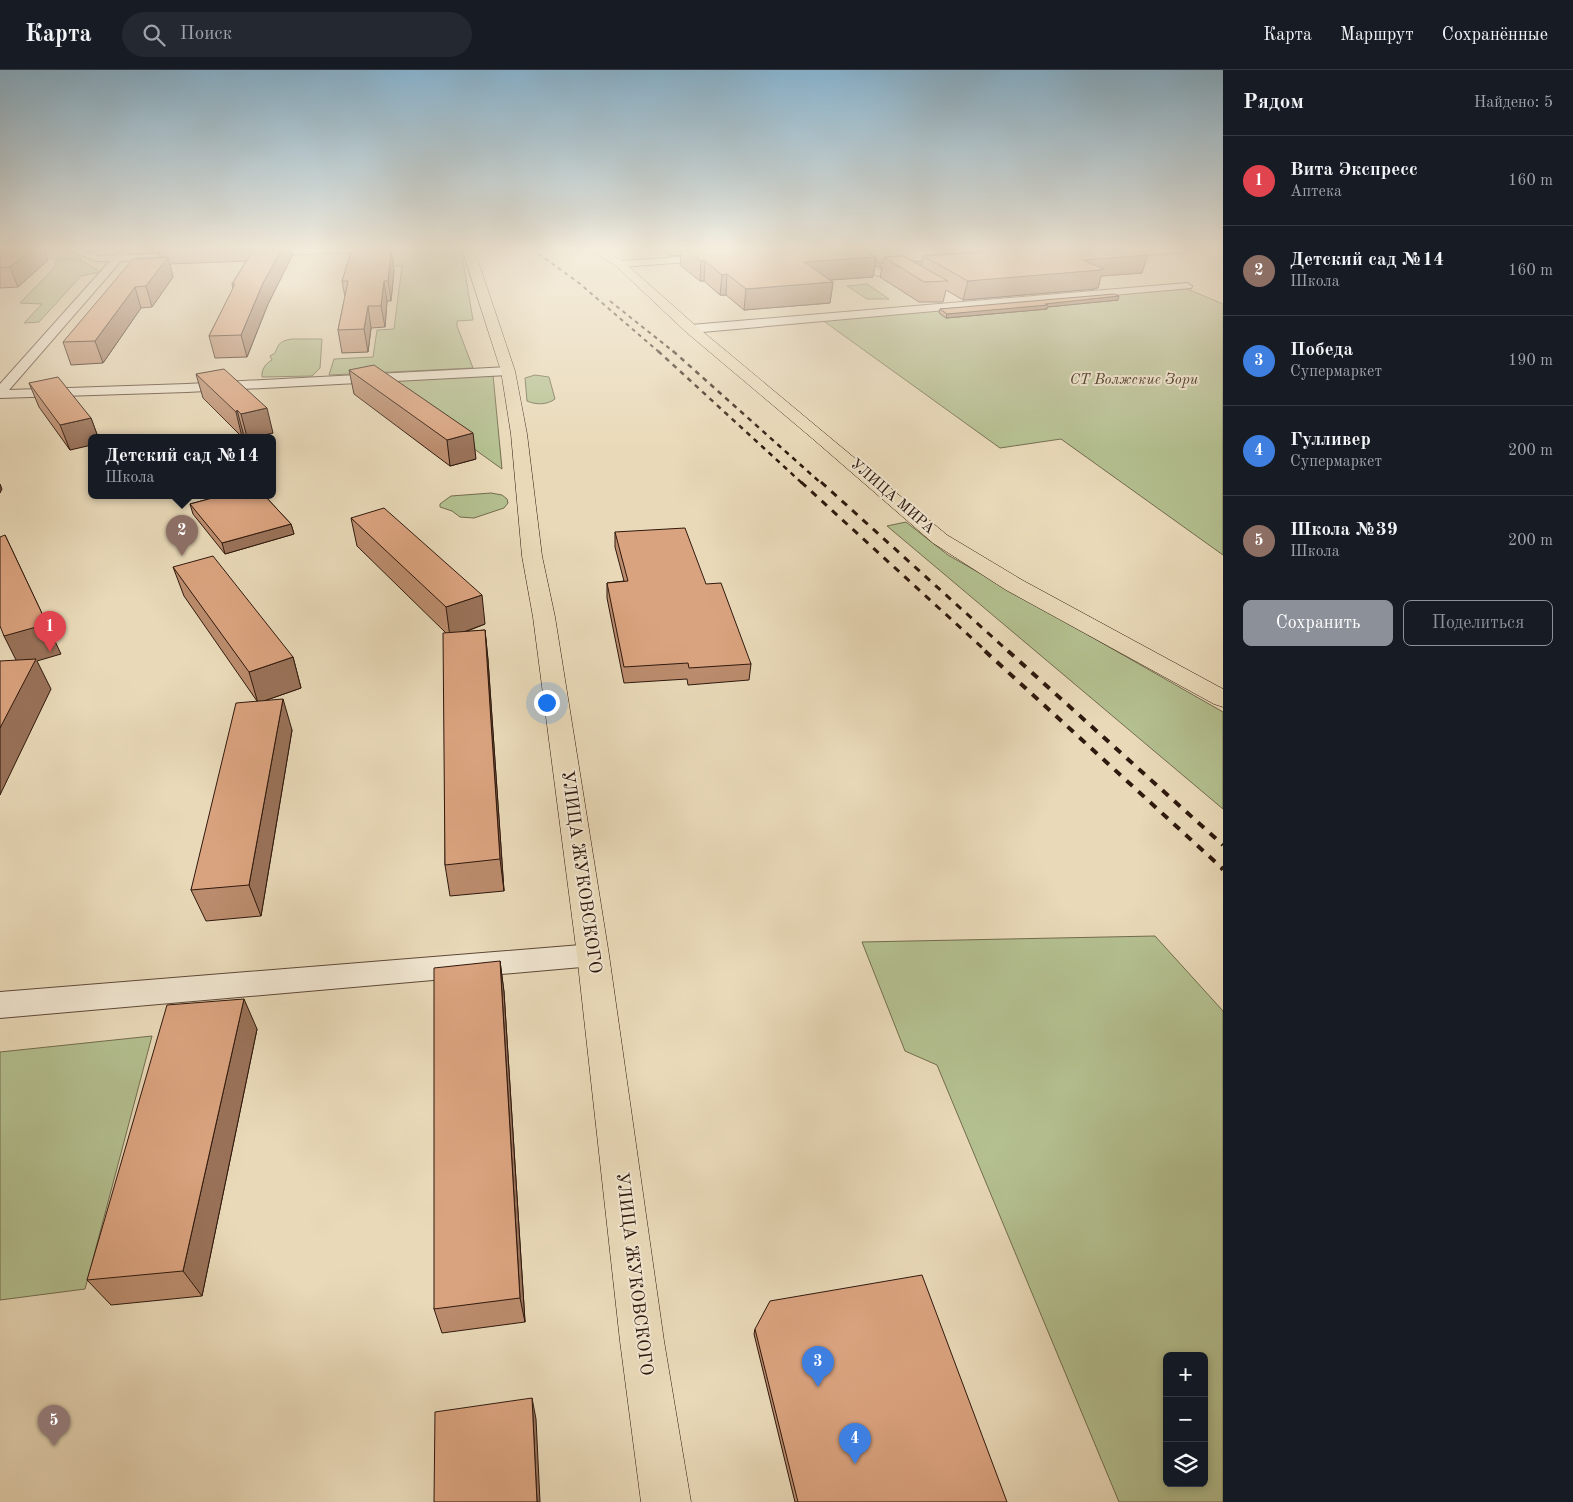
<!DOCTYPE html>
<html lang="ru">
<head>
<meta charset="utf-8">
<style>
	body { margin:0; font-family:"Old Standard TT",serif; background:#242831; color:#f1f3f6 }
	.controls { position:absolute; right:15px; bottom:15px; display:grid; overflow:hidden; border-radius:8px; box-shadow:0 2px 8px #0003 }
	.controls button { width:45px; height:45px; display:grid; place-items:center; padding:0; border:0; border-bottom:1px solid #363941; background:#171b24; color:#f1f3f6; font:25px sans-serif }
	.you { position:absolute; left:546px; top:632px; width:18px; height:18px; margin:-12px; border:4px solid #fff; border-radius:50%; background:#1a73e8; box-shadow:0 0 0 8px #1a73e833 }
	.badge { display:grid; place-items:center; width:32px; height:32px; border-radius:50%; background:#8c9099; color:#fff; font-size:16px; font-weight:700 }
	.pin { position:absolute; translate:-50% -41px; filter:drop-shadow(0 1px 2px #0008) }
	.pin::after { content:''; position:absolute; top:26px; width:18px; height:15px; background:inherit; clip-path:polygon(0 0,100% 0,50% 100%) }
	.popup { position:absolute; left:88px; top:364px; width:188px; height:65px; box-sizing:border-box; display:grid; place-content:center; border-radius:8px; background:#171b24; filter:drop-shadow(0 1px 4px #0005); font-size:16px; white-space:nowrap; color:#9ea1a6 }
	.popup b { font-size:19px; color:#f1f3f6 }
	.popup::after { content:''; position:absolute; left:50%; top:100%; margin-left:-10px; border:10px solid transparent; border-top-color:#171b24 }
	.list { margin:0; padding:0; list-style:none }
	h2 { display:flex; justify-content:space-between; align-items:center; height:65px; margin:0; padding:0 20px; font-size:21px }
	h2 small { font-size:16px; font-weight:400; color:#9ea1a6 }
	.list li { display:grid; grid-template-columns:32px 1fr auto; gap:15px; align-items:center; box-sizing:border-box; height:90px; padding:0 20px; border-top:1px solid #363941 }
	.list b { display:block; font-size:19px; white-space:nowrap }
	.list p { margin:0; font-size:16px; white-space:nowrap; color:#9ea1a6 }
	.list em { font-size:16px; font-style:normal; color:#9ea1a6 }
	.actions { display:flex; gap:10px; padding:15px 20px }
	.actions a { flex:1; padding:11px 0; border:1px solid #8c9099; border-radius:8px; text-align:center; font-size:18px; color:#8c9099 }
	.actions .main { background:#8c9099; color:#fff }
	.icon { flex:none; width:28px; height:28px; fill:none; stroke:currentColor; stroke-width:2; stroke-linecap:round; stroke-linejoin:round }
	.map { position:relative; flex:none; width:1223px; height:1432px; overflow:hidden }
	header { display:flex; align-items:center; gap:30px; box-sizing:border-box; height:70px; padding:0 25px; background:#171b24; border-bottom:1px solid #363941 }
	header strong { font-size:24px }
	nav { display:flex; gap:28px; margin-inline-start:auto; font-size:18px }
	.search { width:350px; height:45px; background:#242831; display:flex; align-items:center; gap:12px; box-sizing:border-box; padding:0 18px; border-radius:28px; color:#9ea1a6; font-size:19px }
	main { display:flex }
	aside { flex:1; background:#171b24 }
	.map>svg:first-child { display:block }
	.green { fill:#b4c090; stroke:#726c4e; fill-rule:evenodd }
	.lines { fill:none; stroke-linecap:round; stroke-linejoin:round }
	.minor-casing { stroke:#5e4838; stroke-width:2 }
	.primary-casing { stroke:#2f180d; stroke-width:1 }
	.minor { fill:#f1e6d1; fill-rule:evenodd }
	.primary { fill:#e9d9b8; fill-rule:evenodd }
	.rail-far4 { stroke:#2f180d; stroke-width:2; stroke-dasharray:4 4; stroke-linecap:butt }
	.rail-far3 { stroke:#2f180d; stroke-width:2.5; stroke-dasharray:5 5; stroke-linecap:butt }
	.rail-far2 { stroke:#2f180d; stroke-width:3; stroke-dasharray:7 7; stroke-linecap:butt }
	.rail-far1 { stroke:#2f180d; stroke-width:4; stroke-dasharray:8 8; stroke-linecap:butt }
	.rail { stroke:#2f180d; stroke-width:4.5; stroke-dasharray:11 11; stroke-linecap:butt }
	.wall { fill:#bb8c6d; stroke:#2f180d }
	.shaded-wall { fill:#997259; stroke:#2f180d }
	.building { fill:#daa37f; stroke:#2f180d }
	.labels { text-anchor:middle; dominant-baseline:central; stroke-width:4; stroke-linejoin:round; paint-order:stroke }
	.far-park-label { font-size:15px; font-style:italic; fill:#574a34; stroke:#f1e6d1 }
	.far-street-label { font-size:15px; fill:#2f180d; stroke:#f1e6d1 }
	.street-label { font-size:18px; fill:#2f180d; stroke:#f1e6d1 }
</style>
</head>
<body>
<header>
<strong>Карта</strong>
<div class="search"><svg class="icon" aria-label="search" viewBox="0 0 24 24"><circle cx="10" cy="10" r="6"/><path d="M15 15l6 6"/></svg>Поиск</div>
<nav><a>Карта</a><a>Маршрут</a><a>Сохранённые</a></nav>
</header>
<main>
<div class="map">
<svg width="1223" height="1432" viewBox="0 0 1223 1432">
	<rect width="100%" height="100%" fill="#e9d9b8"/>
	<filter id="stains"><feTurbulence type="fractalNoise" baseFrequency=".004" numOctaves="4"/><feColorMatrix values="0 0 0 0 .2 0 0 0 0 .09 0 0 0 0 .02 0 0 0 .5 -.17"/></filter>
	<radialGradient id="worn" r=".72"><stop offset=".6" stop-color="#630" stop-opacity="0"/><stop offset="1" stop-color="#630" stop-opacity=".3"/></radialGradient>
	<!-- green -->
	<g class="green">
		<polygon points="33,179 67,179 82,188 45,189"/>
		<polygon points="394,179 461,179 473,250 457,251 457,256 473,298 329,305 334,289 373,287 377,260 394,259 402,196 393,196"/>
		<polygon points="56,190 81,190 100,202 81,206 39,252 24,253 42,234 20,233 55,197"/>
		<polygon points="867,214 889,229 867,229 847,216"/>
		<polygon points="1183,217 1223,234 1223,485 1061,369 1000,378 818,247"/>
		<path d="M292,269H322L320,298L312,306L262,307C261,300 266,293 272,290L270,286L275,283C279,273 280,271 292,269Z"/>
		<polygon points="493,305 502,399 378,310"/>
		<path d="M535,305L549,307L555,329C547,335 536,335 527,331L525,308Z"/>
		<polygon points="491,423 502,425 507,429 508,433 504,438 474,448 460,447 452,441 440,437 440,434 451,426"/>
		<polygon points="906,452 948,485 1223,642 1223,739 887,456"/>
		<path d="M1155,866L1223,941V1432H1119L937,995L905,981L862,872ZM1167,1286H1204V1413H1167Z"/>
		<polygon points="152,966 85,1219 0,1230 0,982"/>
	</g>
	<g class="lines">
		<defs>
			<g id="minor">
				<polygon points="68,179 82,179 99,186 116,185 124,179 129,182 127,185 193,182 198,185 193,188 121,191 9,320 187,314 508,297 514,301 508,305 187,322 0,328 0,314 110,191 95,191"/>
				<polygon points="287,179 364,179 359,182 259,186 254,183 259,180"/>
				<polygon points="1149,179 1190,179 1185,182 1110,188 1105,185 1110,182"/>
				<polygon points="846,181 880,200 912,197 917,200 912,203 878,206 843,186 841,184"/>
				<polygon points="711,185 716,188 714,190 620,197 615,194 620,191"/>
				<polygon points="1187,213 1192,216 1191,218 691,263 685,259 691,255"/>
				<polygon points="593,874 603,877 607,885 603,893 593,896 0,948 0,922"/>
			</g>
			<g id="primary">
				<polygon points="462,179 474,179 515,301 527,364 542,486 555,547 609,885 664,1271 691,1432 641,1432 620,1271 577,885 533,547 522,486 511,364 501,301"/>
				<polygon points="588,179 602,179 624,192 696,256 947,465 1022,510 1223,619 1223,637 1214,634 1006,520 933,473 813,369 686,262 616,196"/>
			</g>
		</defs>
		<!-- minor casing -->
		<use href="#minor" class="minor-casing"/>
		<!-- primary casing -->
		<use href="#primary" class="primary-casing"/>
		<!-- minor -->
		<use href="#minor" class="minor"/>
		<!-- primary -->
		<use href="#primary" class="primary"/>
		<!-- rail-far4 -->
		<g class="rail-far4">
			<polyline points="532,179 579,213 659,282"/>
			<polyline points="610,231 674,282"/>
		</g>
		<!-- rail-far3 -->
		<g class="rail-far3">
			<polyline points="658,281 803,414"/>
			<polyline points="673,281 822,414"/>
		</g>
		<!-- rail-far2 -->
		<g class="rail-far2">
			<polyline points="801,412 987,582"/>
			<polyline points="821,412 1009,582"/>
		</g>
		<!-- rail-far1 -->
		<g class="rail-far1">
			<polyline points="985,581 1223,799"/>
			<polyline points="1008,581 1223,775"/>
		</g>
		<!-- rail -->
		<polyline class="rail" points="1221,798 1223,799"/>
	</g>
	<!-- wall -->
	<g class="wall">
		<polygon points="0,179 48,190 18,217 0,218"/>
		<polygon points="158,179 291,179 292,186 268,234 247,287 215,288 209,266 233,219 232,214 246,191 170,194 173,207 152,237 141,238 103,293 71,295 63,272 160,188"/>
		<polygon points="384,179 384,181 394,201 391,231 387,231 385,257 371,258 368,282 342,283 338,260 345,227 342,211"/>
		<polygon points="662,179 1135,179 1142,203 1101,206 1098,218 1095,218 1095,219 963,230 946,220 943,232 919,232 880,207 882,198 875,195 873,207 830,210 833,212 830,233 744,240 726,225 720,225 704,211 700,211 680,195 681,185 670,186"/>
		<polygon points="1118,230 1047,237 1047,239 946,248 939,243 940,239"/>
		<polygon points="349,300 476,389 450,396 354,324"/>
		<polygon points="196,304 273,363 255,367 245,367 244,366 242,367 203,328"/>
		<polygon points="29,313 91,348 98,367 92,367 70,380 39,337"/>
		<polygon points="214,425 264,425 291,454 294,464 225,484 193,444 190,434 216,427"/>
		<polygon points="351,448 485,554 465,562 485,560 488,590 504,821 450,826 445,795 446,563 357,476"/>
		<polygon points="615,462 706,514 751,594 749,610 688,615 687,609 624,613 607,528 607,513 624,511 615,477"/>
		<polygon points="173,497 293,587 301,618 264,631 292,660 261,846 206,851 191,820 257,631 184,526"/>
		<polygon points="500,891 504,922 525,1252 442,1263 434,1239"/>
		<polygon points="257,959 202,1226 111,1235 87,1210"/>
		<polygon points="755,1259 1007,1432 795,1432 754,1264"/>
	</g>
	<!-- shaded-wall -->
	<g class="shaded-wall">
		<polygon points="32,179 44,179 48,190 18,217 10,197"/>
		<polygon points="282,179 291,179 292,186 268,234 247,287 241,265 263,213"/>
		<polygon points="380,179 384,179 382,201 379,181"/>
		<polygon points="391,181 394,201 391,231 388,211"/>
		<polygon points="681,181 681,185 670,186 670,182"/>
		<polygon points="1148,185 1142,203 1101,206 1098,218 1095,218 1095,219 963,230 968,211 1083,190"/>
		<polygon points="168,187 173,207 152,237 146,216"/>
		<polygon points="876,187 873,207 801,212 804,192"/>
		<polygon points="701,191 705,191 704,211 700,211"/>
		<polygon points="922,191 921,195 899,197 893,193"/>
		<polygon points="727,204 726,225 720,225 722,205"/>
		<polygon points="384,211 387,231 385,257 381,236"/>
		<polygon points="833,212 830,233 744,240 746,219"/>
		<polygon points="135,217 141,238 103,293 95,271"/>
		<polygon points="1119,226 1118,230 1047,237 1047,239 946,248 947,244"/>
		<polygon points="368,236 371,258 368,282 364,259"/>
		<polygon points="267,338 273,363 255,367 247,367 241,344"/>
		<polygon points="237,340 244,366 242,367 236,342"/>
		<polygon points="91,348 98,367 92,367 92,375 70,380 60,355"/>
		<polygon points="473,363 476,389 450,396 447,370"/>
		<polygon points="0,414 2,419 0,423"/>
		<polygon points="291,454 294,464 225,484 222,473"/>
		<polygon points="5,465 61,584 37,591 51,619 0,725 0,658 19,596 4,566"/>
		<polygon points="482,525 485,554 450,567 446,537"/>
		<polygon points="485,560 488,590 504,821 500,789"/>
		<polygon points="293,587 301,618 258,633 249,602"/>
		<polygon points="283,629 292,660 261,846 249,815"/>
		<polygon points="500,891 504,922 525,1252 520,1228"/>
		<polygon points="244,929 257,959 202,1226 183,1201"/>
		<polygon points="532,1328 536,1349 540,1432 537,1432"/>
	</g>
	<!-- building -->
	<g class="building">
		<polygon points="0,179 32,179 10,197 0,198"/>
		<polygon points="254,179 282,179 263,213 241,265 209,266 235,214 232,214"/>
		<polygon points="352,179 380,179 379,181 391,181 388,211 384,211 381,236 368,236 364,259 338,260 348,211 342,211"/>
		<polygon points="667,179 681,179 681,181 670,182"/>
		<polygon points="685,179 862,179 876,187 804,192 833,212 746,219 727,204 722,205 705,191 701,191"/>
		<polygon points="862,179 1021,179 923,186 922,191 912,191 903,186 884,187 882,194 881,194 876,191 876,187"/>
		<polygon points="1021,179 1135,179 1148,185 1083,190 1104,199 1099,200 1101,200 968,211 923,186"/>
		<polygon points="903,186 948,211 924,212 884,187"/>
		<polygon points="168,187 146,216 135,217 95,271 63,272 133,189"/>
		<polygon points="1114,224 1119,226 1045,234 1048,235 947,244 940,239"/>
		<polygon points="374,295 473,363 447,370 349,300"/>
		<polygon points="224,299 267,338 241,344 237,340 236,342 196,304"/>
		<polygon points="58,307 91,348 60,355 29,313"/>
		<polygon points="219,425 264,425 291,454 222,473 190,434 220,426"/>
		<polygon points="384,438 482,525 446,537 351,448"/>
		<polygon points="685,458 706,514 721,513 751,594 689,598 688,593 624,597 607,513 628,511 615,462"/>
		<polygon points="5,465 47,554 4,566 0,556 0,467"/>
		<polygon points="213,486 293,587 249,602 173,497"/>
		<polygon points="485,560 500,789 445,795 443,563"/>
		<polygon points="36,589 0,658 0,591"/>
		<polygon points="283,629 249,815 191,820 236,633"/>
		<polygon points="500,891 520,1228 434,1239 434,898"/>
		<polygon points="244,929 183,1201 87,1210 167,935"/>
		<polygon points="922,1205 1007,1432 798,1432 755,1259 770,1231"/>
		<polygon points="532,1328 537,1432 434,1432 435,1342"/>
	</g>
	<!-- sky -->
	<linearGradient id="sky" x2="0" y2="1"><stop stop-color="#88b6d3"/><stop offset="0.47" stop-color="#f5eedf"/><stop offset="1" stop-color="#f5eedf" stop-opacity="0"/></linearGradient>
	<rect width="1223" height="379" fill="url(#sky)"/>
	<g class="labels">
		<!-- far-park labels -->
		<g class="far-park-label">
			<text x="1134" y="310">СТ Волжские Зори</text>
		</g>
		<!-- far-street labels -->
		<g class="far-street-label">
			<text transform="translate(892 427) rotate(41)">УЛИЦА МИРА</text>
		</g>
		<!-- street labels -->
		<g class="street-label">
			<text transform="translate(581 802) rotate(82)">УЛИЦА ЖУКОВСКОГО</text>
			<text transform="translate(634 1204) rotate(83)">УЛИЦА ЖУКОВСКОГО</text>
		</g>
	</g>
	<rect width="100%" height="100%" filter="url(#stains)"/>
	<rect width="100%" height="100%" fill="url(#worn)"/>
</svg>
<div class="controls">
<button>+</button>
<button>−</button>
<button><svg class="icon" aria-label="layers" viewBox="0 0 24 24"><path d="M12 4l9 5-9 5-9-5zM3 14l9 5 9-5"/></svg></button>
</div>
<div class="you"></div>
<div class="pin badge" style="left:50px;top:582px;background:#e0444e">1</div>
<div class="pin badge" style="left:182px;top:486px;background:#8d6e63">2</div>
<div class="popup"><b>Детский сад №14</b>Школа</div>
<div class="pin badge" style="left:818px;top:1317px;background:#3f7fe0">3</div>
<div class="pin badge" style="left:855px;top:1394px;background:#3f7fe0">4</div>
<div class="pin badge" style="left:54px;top:1376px;background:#8d6e63">5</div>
</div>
<aside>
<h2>Рядом<small>Найдено: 5</small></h2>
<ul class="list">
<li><span class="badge" style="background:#e0444e">1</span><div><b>Вита Экспресс</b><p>Аптека</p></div><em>160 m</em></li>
<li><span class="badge" style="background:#8d6e63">2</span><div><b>Детский сад №14</b><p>Школа</p></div><em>160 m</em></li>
<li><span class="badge" style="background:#3f7fe0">3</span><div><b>Победа</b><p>Супермаркет</p></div><em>190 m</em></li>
<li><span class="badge" style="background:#3f7fe0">4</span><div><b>Гулливер</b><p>Супермаркет</p></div><em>200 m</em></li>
<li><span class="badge" style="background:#8d6e63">5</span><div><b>Школа №39</b><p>Школа</p></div><em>200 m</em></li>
</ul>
<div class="actions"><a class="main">Сохранить</a><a>Поделиться</a></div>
</aside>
</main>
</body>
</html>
